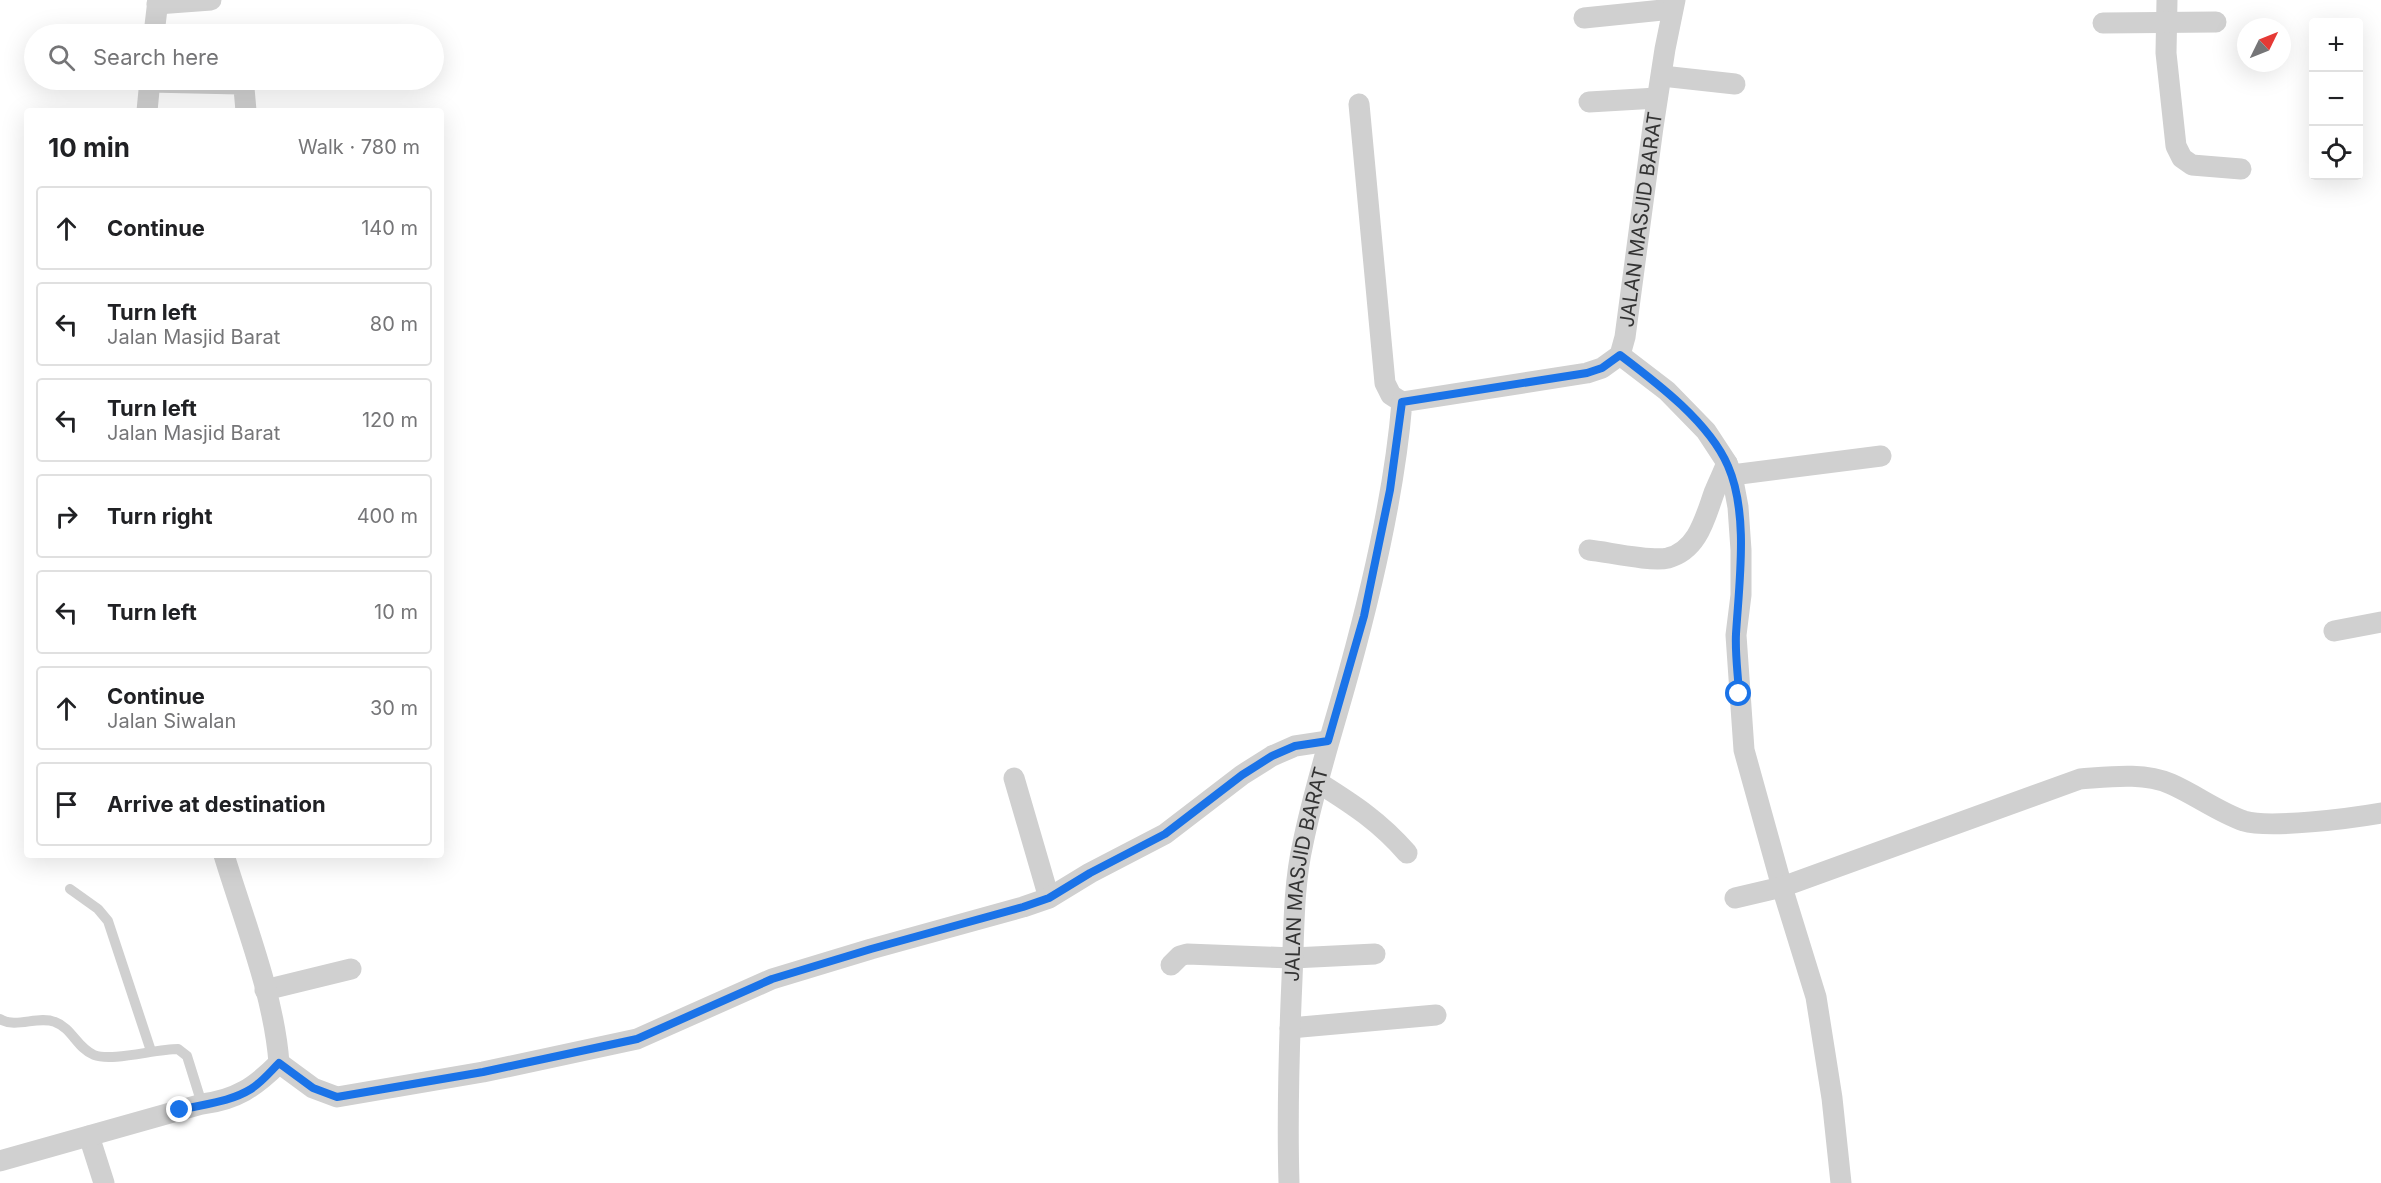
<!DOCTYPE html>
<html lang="en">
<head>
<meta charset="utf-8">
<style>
	body { margin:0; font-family:Inter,sans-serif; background:#f2f2f2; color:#202124 }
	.controls { position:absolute; right:18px; top:18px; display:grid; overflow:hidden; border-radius:6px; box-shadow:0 6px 24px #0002 }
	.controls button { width:54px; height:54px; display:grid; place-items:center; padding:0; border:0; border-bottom:2px solid #e0e0e0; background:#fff; color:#202124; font:30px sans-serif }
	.compass { position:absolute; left:2237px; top:18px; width:54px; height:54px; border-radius:50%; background:#fff; box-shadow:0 6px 24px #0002; rotate:47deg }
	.stop { position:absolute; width:18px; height:18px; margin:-14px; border:4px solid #1a73e8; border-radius:50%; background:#fff }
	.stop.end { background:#1a73e8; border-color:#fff; box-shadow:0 2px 6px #0008 }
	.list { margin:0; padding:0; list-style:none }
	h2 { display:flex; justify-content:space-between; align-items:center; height:78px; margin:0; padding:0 24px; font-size:26px }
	h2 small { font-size:20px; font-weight:400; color:#757577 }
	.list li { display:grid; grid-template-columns:39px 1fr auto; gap:18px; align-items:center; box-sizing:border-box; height:84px; margin:0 12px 12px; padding:0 12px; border:2px solid #e0e0e0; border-radius:6px }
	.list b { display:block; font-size:22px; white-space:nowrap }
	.list p { margin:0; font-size:20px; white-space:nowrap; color:#757577 }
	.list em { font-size:20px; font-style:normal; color:#757577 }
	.icon { flex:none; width:33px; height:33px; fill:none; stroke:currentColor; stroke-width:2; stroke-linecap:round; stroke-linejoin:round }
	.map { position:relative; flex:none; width:2381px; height:1183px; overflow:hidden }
	.search { position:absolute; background:#fff; box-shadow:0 6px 24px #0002; left:24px; top:24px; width:420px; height:66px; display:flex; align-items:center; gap:15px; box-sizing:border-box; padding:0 21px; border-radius:33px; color:#757577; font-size:22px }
	.panel { position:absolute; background:#fff; box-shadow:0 6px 24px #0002; left:24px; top:108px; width:420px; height:750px; border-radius:6px }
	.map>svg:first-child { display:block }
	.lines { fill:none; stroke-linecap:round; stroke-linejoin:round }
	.lane { stroke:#d0d0d0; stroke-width:10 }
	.street { stroke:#d0d0d0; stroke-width:21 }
	.route { stroke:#1a73e8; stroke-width:8 }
	.labels { text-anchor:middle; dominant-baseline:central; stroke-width:6; stroke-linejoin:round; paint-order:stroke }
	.street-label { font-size:20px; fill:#333; stroke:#fff }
</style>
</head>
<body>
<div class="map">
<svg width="2381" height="1183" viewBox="0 0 2381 1183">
	<rect width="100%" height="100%" fill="#fff"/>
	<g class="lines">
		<!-- lane -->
		<g class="lane">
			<polyline points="70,889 98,909 108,921 151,1051"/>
			<path d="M0,1019C16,1029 38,1015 55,1022C72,1028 77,1048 94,1055C112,1062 155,1049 178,1049L187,1056L202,1104"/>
		</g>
		<!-- street -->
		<g class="street">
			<polyline points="2167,0 2166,53 2176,146 2182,158 2192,165 2241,169"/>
			<polyline points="157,4 211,0"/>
			<polyline points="1584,18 1672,9"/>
			<polyline points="2103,23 2216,22"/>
			<polyline points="154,34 158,0"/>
			<polyline points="1662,76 1735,84"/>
			<polyline points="149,82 239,84 244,88 246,111"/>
			<polyline points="1589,102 1657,98"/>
			<polyline points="1359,104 1385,383 1391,395 1402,402"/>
			<polyline points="147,111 150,80"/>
			<polyline points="1620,355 1667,391 1706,431 1727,463 1732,475 1738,507 1741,550 1741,595 1736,635 1744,750 1782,887 1816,997 1832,1098 1841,1183"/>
			<polyline points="1732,475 1881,456"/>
			<path d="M1589,550C1608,552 1651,562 1668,558C1698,550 1705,518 1714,493C1718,483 1723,473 1727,463"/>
			<polyline points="2334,631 2381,622"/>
			<polyline points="1014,778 1049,898"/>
			<path d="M1319,783C1354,805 1380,822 1407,853"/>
			<path d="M1735,898L1782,887L2080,779C2109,777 2143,772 2171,784C2196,795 2218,812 2244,821C2270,829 2352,818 2381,813"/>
			<polyline points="1171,965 1180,956 1187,954 1293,958 1375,954"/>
			<polyline points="265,990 351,969"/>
			<polyline points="1290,1028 1436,1015"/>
			<polyline points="279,1063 313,1088 337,1097 483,1072 637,1039 772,979 871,949 1023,907 1049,898 1090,873 1165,834 1242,775 1272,756 1295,746 1328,741"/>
			<polyline points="89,1136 104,1183"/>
			<path d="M0,1161L202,1104C236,1100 255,1087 279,1063C274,995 244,921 224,855"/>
			<path id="s1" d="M1289,1183C1287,1115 1289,1047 1292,979C1294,934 1293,887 1303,843C1315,784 1334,727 1350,668C1373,584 1395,489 1402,402L1587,373L1602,368L1620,355L1625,337L1653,127L1665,49L1675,0"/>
		</g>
	</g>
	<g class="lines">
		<!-- route -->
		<path class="route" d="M180,1110C204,1104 230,1102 251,1089C262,1082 270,1072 279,1063L313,1088L337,1097L483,1072L637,1039L772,979L871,949L1023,907L1049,898L1090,873L1165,834L1242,775L1272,756L1295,746L1328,741L1364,616L1390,490L1402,402L1587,373L1602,368L1620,355C1657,383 1709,422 1728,466C1749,514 1739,583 1736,634C1735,654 1738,674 1739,694"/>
	</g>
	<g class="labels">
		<!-- street labels -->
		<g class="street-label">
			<text stroke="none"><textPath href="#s1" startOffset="1156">JALAN MASJID BARAT</textPath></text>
			<text stroke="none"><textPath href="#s1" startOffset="310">JALAN MASJID BARAT</textPath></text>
		</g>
	</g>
</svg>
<div class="controls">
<button>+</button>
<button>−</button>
<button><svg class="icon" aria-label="locate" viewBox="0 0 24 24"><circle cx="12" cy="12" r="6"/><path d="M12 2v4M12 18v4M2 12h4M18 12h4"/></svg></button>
</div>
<svg class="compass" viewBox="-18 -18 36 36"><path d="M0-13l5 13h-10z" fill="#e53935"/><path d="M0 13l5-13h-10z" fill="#757577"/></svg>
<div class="stop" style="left:1739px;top:694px"></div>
<div class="stop end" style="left:180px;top:1110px"></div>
<div class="search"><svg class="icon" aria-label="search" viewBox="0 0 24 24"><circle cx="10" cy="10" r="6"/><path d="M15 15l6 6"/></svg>Search here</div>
<section class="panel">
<h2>10 min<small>Walk · 780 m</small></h2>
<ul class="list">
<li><svg class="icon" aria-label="ahead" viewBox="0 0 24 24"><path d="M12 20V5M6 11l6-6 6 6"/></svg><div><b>Continue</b></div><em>140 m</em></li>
<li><svg class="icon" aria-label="left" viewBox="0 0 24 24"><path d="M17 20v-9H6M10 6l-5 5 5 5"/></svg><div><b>Turn left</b><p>Jalan Masjid Barat</p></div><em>80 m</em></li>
<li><svg class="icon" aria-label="left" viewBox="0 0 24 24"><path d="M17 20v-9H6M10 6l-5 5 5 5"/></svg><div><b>Turn left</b><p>Jalan Masjid Barat</p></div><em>120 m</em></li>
<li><svg class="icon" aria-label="right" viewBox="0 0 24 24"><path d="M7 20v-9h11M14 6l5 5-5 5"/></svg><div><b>Turn right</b></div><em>400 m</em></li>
<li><svg class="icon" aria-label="left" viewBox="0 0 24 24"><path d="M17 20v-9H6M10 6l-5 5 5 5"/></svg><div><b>Turn left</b></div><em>10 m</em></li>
<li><svg class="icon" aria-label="ahead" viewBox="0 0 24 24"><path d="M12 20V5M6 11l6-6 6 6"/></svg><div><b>Continue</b><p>Jalan Siwalan</p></div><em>30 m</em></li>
<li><svg class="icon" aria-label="arrive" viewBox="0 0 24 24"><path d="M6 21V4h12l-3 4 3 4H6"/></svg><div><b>Arrive at destination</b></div></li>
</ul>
</section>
</div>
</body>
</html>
